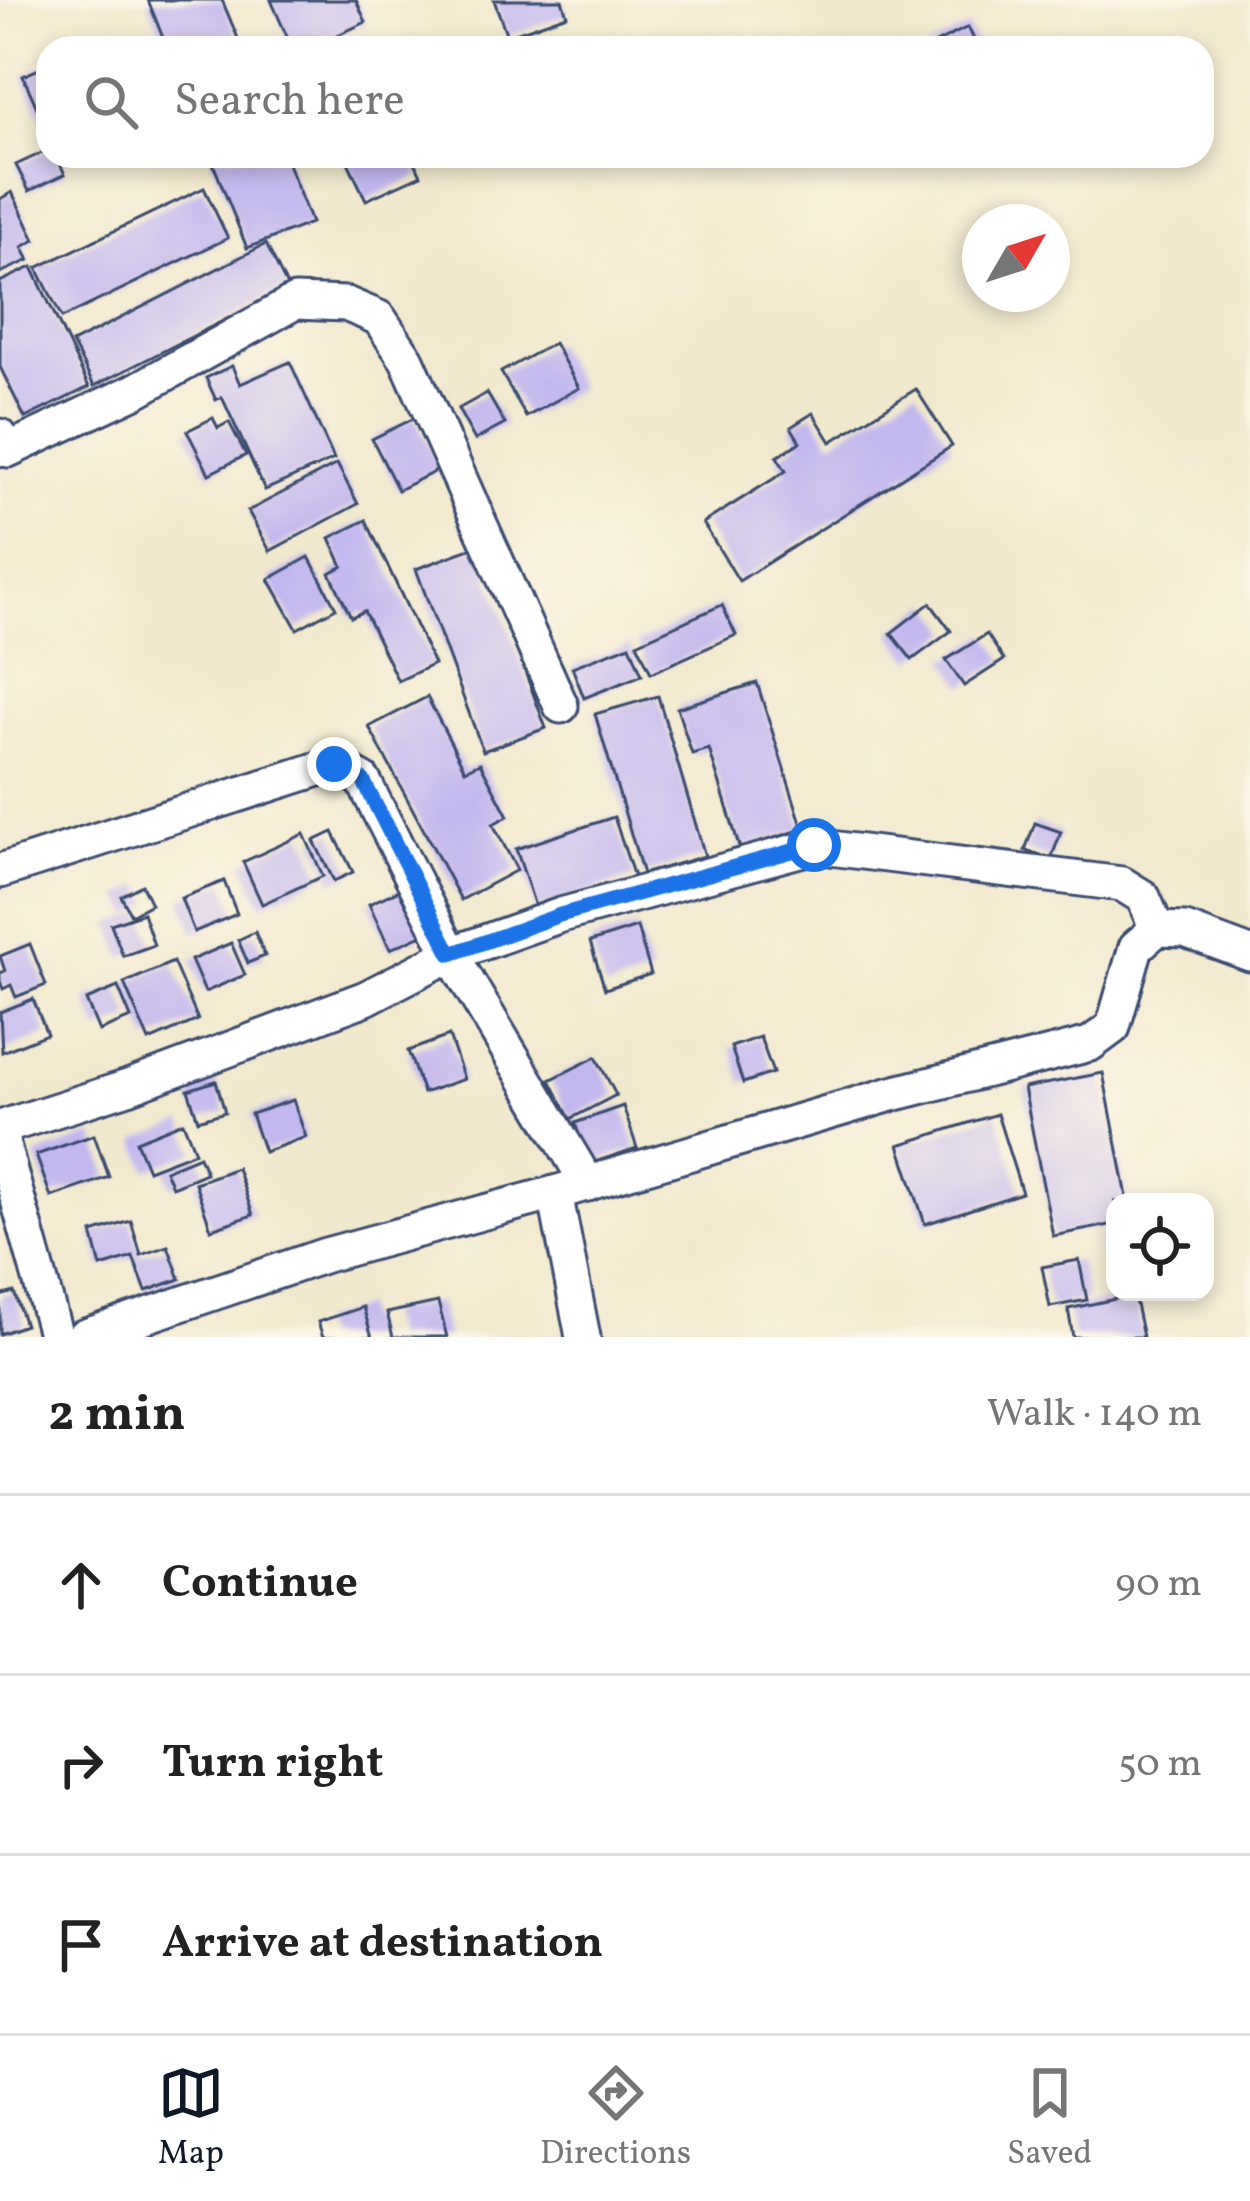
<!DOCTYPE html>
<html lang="en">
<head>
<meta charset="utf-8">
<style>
	body { margin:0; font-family:Vollkorn,serif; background:#f6f6f6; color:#222 }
	.controls { position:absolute; right:36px; bottom:36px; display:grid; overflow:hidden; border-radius:24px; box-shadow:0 6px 18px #0003 }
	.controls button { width:108px; height:108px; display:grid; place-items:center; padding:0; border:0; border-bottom:3px solid #e0e0e0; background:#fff; color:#222; font:60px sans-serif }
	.compass { position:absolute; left:962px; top:204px; width:108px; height:108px; border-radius:50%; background:#fff; box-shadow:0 6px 18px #0003; rotate:51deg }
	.stop { position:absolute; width:36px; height:36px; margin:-27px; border:9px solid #1a73e8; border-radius:50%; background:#fff }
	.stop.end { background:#1a73e8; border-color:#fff; box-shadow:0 3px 12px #0008 }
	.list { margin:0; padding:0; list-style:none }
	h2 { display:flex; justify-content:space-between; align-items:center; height:156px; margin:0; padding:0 48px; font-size:51px }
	h2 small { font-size:39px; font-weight:400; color:#767676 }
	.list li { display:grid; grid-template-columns:78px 1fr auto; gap:36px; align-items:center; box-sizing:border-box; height:180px; padding:0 48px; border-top:3px solid #e0e0e0 }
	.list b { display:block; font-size:45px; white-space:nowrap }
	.list em { font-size:39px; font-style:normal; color:#767676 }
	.icon { flex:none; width:66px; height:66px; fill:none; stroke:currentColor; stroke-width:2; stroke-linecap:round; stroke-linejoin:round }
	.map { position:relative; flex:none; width:1250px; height:1337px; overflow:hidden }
	.search { position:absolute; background:#fff; box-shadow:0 6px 18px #0003; left:36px; right:36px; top:36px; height:132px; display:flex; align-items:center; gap:30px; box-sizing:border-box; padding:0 42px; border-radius:36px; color:#767676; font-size:45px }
	.sheet { height:696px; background:#fff }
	nav { display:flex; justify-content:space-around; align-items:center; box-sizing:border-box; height:168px; border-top:3px solid #e0e0e0; background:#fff; font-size:33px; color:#767676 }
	nav a { display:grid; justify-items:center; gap:6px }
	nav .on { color:#111827 }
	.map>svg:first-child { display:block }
	.building { fill:#c2b7ef }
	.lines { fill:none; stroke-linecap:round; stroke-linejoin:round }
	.minor-casing { stroke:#3b4b6f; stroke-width:39 }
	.minor { stroke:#fff; stroke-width:33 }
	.route { stroke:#1a73e8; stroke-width:15 }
</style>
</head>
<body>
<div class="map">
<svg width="1250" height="1337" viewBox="0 0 1250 1337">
	<rect width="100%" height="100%" fill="#fcf5e5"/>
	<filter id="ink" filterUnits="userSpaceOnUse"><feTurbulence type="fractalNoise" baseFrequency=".00833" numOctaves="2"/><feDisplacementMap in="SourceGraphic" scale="24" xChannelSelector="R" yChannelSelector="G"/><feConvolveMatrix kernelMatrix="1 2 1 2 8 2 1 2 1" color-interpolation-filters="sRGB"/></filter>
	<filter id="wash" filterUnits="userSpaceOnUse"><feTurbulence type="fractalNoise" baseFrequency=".004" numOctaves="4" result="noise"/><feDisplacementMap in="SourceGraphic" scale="48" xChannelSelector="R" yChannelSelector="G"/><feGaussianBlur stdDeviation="2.7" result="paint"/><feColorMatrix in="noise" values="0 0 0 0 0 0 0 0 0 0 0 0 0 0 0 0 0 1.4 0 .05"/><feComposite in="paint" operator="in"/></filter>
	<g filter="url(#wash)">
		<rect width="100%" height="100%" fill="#f1e9cd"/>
		<g id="blocks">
			<!-- building -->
			<g class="building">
				<polygon points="148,0 222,0 242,48 167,48"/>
				<polygon points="271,0 356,0 366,22 309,48 292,48"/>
				<polygon points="494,0 562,0 567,15 507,36"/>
				<polygon points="968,27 978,48 926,48"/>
				<polygon points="48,65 48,116 42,119 23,76"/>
				<polygon points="48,150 48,156 56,156 65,174 29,191 16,165"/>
				<polygon points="210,156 285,156 311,223 247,248"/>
				<polygon points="345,156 412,156 421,175 366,200"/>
				<polygon points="204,188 228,238 62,318 37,268"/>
				<polygon points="12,192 35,240 22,247 29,260 0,273 0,199"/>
				<polygon points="266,244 288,288 94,386 72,343"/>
				<polygon points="32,267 89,387 25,418 0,367 0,282"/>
				<polygon points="554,343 579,388 526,417 501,372"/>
				<polygon points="290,362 334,459 265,490 222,397 216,400 206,378 232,366 240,384"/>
				<polygon points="916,389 952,446 739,581 703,523 786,471 777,457 800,442 791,427 813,413 831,442"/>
				<polygon points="487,393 505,424 475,440 458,409"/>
				<polygon points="213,418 218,428 229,422 246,455 209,474 187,431"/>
				<polygon points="415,418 440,469 398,490 372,439"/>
				<polygon points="337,464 358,504 270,551 248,511"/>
				<polygon points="366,520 434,664 398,681 364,611 351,617 330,573 343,566 330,538"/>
				<polygon points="478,546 546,728 483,751 416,569"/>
				<polygon points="309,557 336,608 297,629 269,579"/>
				<polygon points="930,603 951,631 912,660 891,633"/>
				<polygon points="722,605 736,635 651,673 637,643"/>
				<polygon points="987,634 1004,660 964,686 946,660"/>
				<polygon points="630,645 642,675 584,698 572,667"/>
				<polygon points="757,683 803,829 740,849 709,749 692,754 677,708"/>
				<polygon points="658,696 705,856 643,874 595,714"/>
				<polygon points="427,697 465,770 480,763 508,816 493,824 517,870 461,900 369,727"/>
				<polygon points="614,817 634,877 536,909 516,849"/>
				<polygon points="1035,823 1061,832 1051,859 1025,850"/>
				<polygon points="333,832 353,872 334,881 314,841"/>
				<polygon points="304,834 323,876 262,904 243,862"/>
				<polygon points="224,881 237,914 194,932 181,898"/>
				<polygon points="142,885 151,904 131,915 121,896"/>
				<polygon points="404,888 424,934 390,949 369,904"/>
				<polygon points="143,913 154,945 123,956 111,924"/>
				<polygon points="637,927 651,974 605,989 590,942"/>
				<polygon points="255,932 265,956 248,963 238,940"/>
				<polygon points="231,943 245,975 205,992 191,960"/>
				<polygon points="30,944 46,985 16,997 11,985 3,989 0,981 0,973 5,971 0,956"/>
				<polygon points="173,962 198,1020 149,1041 124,983"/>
				<polygon points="118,987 131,1018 99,1031 86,1000"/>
				<polygon points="33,999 47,1034 2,1052 0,1012"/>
				<polygon points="449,1036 464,1079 423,1093 408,1051"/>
				<polygon points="760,1037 773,1073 743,1083 731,1047"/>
				<polygon points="596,1057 616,1095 570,1119 550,1080"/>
				<polygon points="1103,1073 1128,1202 1115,1202 1115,1224 1053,1236 1024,1088"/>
				<polygon points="216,1081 225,1112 198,1120 188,1090"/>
				<polygon points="293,1100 306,1137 264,1152 251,1114"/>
				<polygon points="623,1106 637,1148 589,1164 575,1123"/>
				<polygon points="997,1114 1022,1193 925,1224 899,1145"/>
				<polygon points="183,1122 195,1152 148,1170 136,1141"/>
				<polygon points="94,1135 109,1177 51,1197 36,1155"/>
				<polygon points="199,1156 206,1173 172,1187 165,1170"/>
				<polygon points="237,1168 253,1215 211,1229 195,1183"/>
				<polygon points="131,1221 141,1255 168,1246 180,1279 146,1291 133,1257 101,1267 92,1233"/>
				<polygon points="1079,1260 1087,1300 1050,1307 1042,1267"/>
				<polygon points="14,1292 25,1325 0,1334 0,1296"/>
				<polygon points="1134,1295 1143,1337 1073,1337 1068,1309"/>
				<polygon points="438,1302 447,1337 393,1337 387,1313"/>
				<polygon points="363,1307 372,1337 323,1337 318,1322"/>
			</g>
		</g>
	</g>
	<g filter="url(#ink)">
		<use href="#blocks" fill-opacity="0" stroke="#3b4b6f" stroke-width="3"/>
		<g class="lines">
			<defs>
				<g id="minor">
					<polyline points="0,436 8,450 135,391 295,302 346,304 379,318 407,360 561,706"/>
					<polyline points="0,871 334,764 363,780 451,954 588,1184"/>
					<polyline points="0,1128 128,1087 366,998 451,954 561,915 814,846 1122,884 1143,897 1157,929"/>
					<polyline points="0,1135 56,1337"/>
					<polyline points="555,1193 583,1337"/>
					<polyline points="83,1337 326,1255 555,1193 888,1095 1090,1044 1113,1027 1136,947 1157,929 1185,930 1250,954"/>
				</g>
			</defs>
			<!-- minor casing -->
			<use href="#minor" class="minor-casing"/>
			<!-- minor -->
			<use href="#minor" class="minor"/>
		</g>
	</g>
	<g class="lines" filter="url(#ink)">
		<!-- route -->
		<polyline class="route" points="334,764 363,780 451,954 560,915 814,845"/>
	</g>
</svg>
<div class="controls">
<button><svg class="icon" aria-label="locate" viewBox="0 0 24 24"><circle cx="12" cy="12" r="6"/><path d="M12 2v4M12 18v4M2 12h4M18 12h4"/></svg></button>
</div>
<svg class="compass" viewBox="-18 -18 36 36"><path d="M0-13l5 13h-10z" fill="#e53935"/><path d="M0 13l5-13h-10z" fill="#767676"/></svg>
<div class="stop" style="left:814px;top:845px"></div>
<div class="stop end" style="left:334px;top:764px"></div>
<div class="search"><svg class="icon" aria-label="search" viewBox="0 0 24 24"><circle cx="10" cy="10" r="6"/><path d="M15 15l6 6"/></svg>Search here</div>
</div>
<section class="sheet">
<h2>2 min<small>Walk · 140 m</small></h2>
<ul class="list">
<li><svg class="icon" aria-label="ahead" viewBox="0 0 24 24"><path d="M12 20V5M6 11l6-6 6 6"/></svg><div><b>Continue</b></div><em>90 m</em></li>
<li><svg class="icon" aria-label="right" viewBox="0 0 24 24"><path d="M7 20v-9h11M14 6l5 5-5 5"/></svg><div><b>Turn right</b></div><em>50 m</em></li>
<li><svg class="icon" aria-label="arrive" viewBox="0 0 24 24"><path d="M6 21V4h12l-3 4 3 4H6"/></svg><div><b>Arrive at destination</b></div></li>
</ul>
</section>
<nav>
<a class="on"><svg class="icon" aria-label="map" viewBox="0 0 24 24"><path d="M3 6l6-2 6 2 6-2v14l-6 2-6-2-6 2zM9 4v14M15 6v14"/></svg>Map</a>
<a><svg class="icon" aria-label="directions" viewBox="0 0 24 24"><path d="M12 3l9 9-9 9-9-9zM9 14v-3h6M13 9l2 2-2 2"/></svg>Directions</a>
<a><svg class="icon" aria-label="saved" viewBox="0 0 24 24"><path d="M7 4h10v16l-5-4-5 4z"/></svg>Saved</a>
</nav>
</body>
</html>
